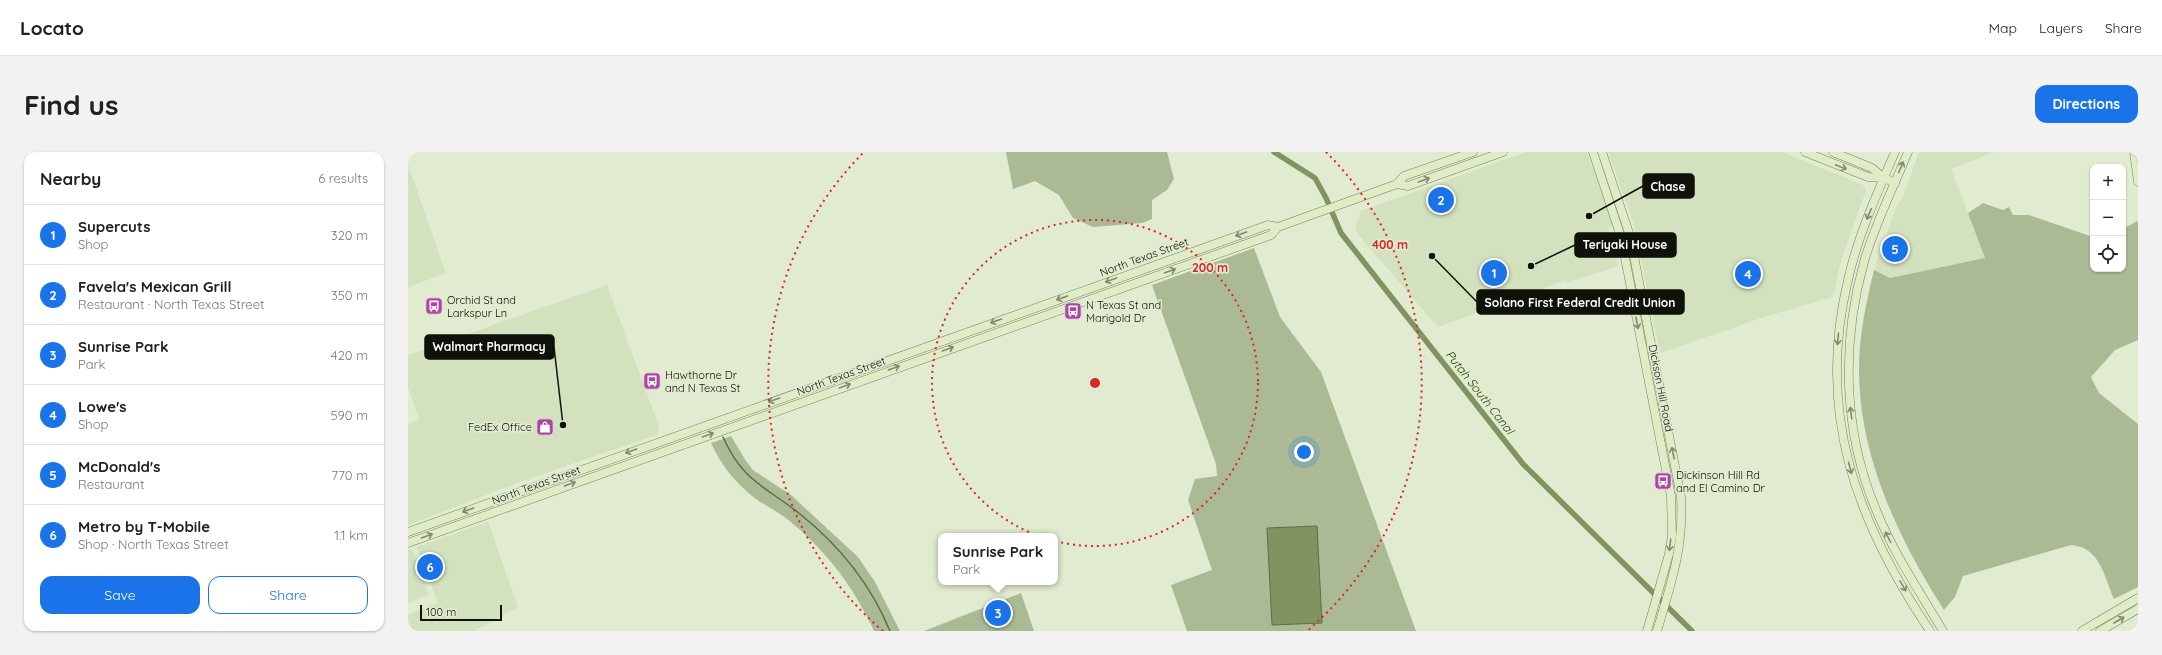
<!DOCTYPE html>
<html lang="en">
<head>
<meta charset="utf-8">
<style>
	body { margin:0; font-family:Quicksand,sans-serif; background:#f2f2f2; color:#202124 }
	.controls { position:absolute; right:12px; top:12px; display:grid; overflow:hidden; border-radius:8px; box-shadow:0 1px 3px #0004 }
	.controls button { width:36px; height:36px; display:grid; place-items:center; padding:0; border:0; border-bottom:1px solid #e0e0e0; background:#fff; color:#202124; font:20px sans-serif }
	.scale { position:absolute; left:12px; bottom:10px; width:82px; box-sizing:border-box; padding-left:4px; border:2px solid #0e1209; border-top:0; font-size:11px; line-height:14px; white-space:nowrap; color:#0e1209; -webkit-text-stroke:3px #e0ebd0; paint-order:stroke }
	.you { position:absolute; left:896px; top:300px; width:14px; height:14px; margin:-10px; border:3px solid #fff; border-radius:50%; background:#1a73e8; box-shadow:0 0 0 6px #1a73e833 }
	.badge { display:grid; place-items:center; width:26px; height:26px; border-radius:50%; background:#1a73e8; color:#fff; font-size:13px; font-weight:700 }
	.pin { position:absolute; translate:-50% -50%; border:2px solid #fff; box-shadow:0 1px 4px #0006 }
	.popup { position:absolute; left:530px; top:381px; width:120px; height:52px; box-sizing:border-box; display:grid; place-content:center; border-radius:8px; background:#fff; filter:drop-shadow(0 1px 3px #0005); font-size:13px; white-space:nowrap; color:#757577 }
	.popup b { font-size:15px; color:#202124 }
	.popup::after { content:''; position:absolute; left:50%; top:100%; margin-left:-8px; border:8px solid transparent; border-top-color:#fff }
	.list { margin:0; padding:0; list-style:none }
	h2 { display:flex; justify-content:space-between; align-items:center; height:52px; margin:0; padding:0 16px; font-size:17px }
	h2 small { font-size:13px; font-weight:400; color:#757577 }
	.list li { display:grid; grid-template-columns:26px 1fr auto; gap:12px; align-items:center; box-sizing:border-box; height:60px; padding:0 16px; border-top:1px solid #e0e0e0 }
	.list b { display:block; font-size:15px; white-space:nowrap }
	.list p { margin:0; font-size:13px; white-space:nowrap; color:#757577 }
	.list em { font-size:13px; font-style:normal; color:#757577 }
	.actions { display:flex; gap:8px; padding:12px 16px }
	.actions a { flex:1; padding:9px 0; border:1px solid #1a73e8; border-radius:12px; text-align:center; font-size:14px; color:#1a73e8 }
	.actions .main { background:#1a73e8; color:#fff }
	.icon { flex:none; width:22px; height:22px; fill:none; stroke:currentColor; stroke-width:2; stroke-linecap:round; stroke-linejoin:round }
	.map { position:relative; flex:none; width:1730px; height:479px; overflow:hidden; border-radius:12px }
	header { display:flex; align-items:center; gap:24px; box-sizing:border-box; height:56px; padding:0 20px; background:#fff; border-bottom:1px solid #e0e0e0 }
	header strong { font-size:19px }
	nav { display:flex; gap:22px; margin-inline-start:auto; font-size:14px }
	.intro { display:flex; align-items:center; justify-content:space-between; box-sizing:border-box; height:96px; padding:0 24px }
	h1 { margin:0; font-size:28px }
	.button { padding:10px 18px; border-radius:12px; background:#1a73e8; color:#fff; font-size:14px; font-weight:700 }
	main { display:flex; gap:24px; padding:0 24px }
	aside { flex:1; background:#fff; border-radius:12px; box-shadow:0 1px 3px #0004 }
	.map>svg:first-child { display:block }
	.built { fill:#d3e1bf }
	.green { fill:#abba95 }
	.water { fill:#809461; stroke:#5e6d47 }
	.lines { fill:none; stroke-linecap:round; stroke-linejoin:round }
	.stream { stroke:#5e6d47; stroke-width:1.5 }
	.canal { stroke:#809461; stroke-width:5.5 }
	.secondary-casing { stroke:#768067; stroke-width:9 }
	.secondary { stroke:#e0ecc6; stroke-width:8 }
	.oneway { stroke:#828a71 }
	.ring { fill:none; stroke:#d62828; stroke-width:2; stroke-dasharray:2 4 }
	.labels { text-anchor:middle; dominant-baseline:central; stroke-width:3.5; stroke-linejoin:round; paint-order:stroke }
	.street-label { font-size:11px; fill:#0e1209; stroke:#e0ebd0 }
	.poi-label { font-size:11px; fill:#0e1209; stroke:#e0ebd0; text-anchor:start }
	.water-label { font-size:12px; font-style:italic; fill:#2b3d01; stroke:#e0ebd0 }
	.centre { fill:#d62828; stroke:#e0ebd0; stroke-width:2 }
	.ring-label { font-size:12px; text-anchor:middle; font-weight:bold; fill:#d62828; stroke:#e0ebd0; stroke-width:3.5; stroke-linejoin:round; paint-order:stroke }
	.leader { fill:none; stroke:#0e1209; stroke-width:1.5 }
	.callout-dot { fill:#0e1209; stroke:#e0ebd0; stroke-width:1.5 }
	.callout { fill:#0e1209; stroke:#0e1209; stroke-width:1.5 }
	.callout-label { font-size:12px; text-anchor:middle; font-weight:bold; fill:#fff }
</style>
</head>
<body>
<header>
<strong>Locato</strong>
<nav><a>Map</a><a>Layers</a><a>Share</a></nav>
</header>
<div class="intro"><h1>Find us</h1><a class="button">Directions</a></div>
<main>
<aside>
<h2>Nearby<small>6 results</small></h2>
<ul class="list">
<li><span class="badge">1</span><div><b>Supercuts</b><p>Shop</p></div><em>320 m</em></li>
<li><span class="badge">2</span><div><b>Favela's Mexican Grill</b><p>Restaurant · North Texas Street</p></div><em>350 m</em></li>
<li><span class="badge">3</span><div><b>Sunrise Park</b><p>Park</p></div><em>420 m</em></li>
<li><span class="badge">4</span><div><b>Lowe's</b><p>Shop</p></div><em>590 m</em></li>
<li><span class="badge">5</span><div><b>McDonald's</b><p>Restaurant</p></div><em>770 m</em></li>
<li><span class="badge">6</span><div><b>Metro by T-Mobile</b><p>Shop · North Texas Street</p></div><em>1.1 km</em></li>
</ul>
<div class="actions"><a class="main">Save</a><a>Share</a></div>
</aside>
<div class="map">
<svg width="1730" height="479" viewBox="0 0 1730 479">
	<rect width="100%" height="100%" fill="#e0ebd0"/>
	<!-- built -->
	<g class="built">
		<polygon points="1118,0 1179,0 1207,73 1200,76 1211,114 1158,131 1157,128 1030,175 949,81 947,76 953,59"/>
		<polygon points="1200,0 1374,0 1455,33 1458,38 1432,112 1425,145 1359,164 1252,201 1226,72"/>
		<polygon points="1511,0 1586,0 1543,17 1578,106 1482,126 1466,118 1488,55 1494,47"/>
		<polygon points="0,13 38,121 0,135"/>
		<polygon points="199,133 250,272 251,277 249,283 114,329 0,373 0,272 11,268 0,235 0,203"/>
		<polygon points="80,370 110,455 66,479 0,479 0,463 30,451 9,395"/>
		<polygon points="4,397 21,443 0,451 0,398"/>
	</g>
	<!-- green -->
	<g class="green">
		<polygon points="598,0 759,0 766,27 759,38 744,48 744,67 734,71 685,75 665,66 651,43 627,29 605,37"/>
		<path d="M1575,51L1595,58L1601,55L1605,63H1621L1685,85V117H1715V77L1729,69L1730,71V188L1707,198L1683,225L1691,241L1730,272V435L1706,447C1696,424 1692,395 1663,393L1555,424L1547,445L1536,458C1490,386 1451,304 1451,217C1451,184 1458,151 1466,118L1482,126L1577,106L1560,61Z"/>
		<polygon points="846,96 872,165 913,220 1008,479 779,479 763,433 804,418 780,348 787,327 809,324 808,312 744,133"/>
		<path d="M323,284L338,309L345,318L383,343L450,405L467,430L492,479H466C446,435 417,397 379,367C369,359 358,354 348,347C328,332 313,313 303,291Z"/>
		<polygon points="613,441 626,479 516,479"/>
	</g>
	<!-- water -->
	<polygon class="water" points="909,374 914,471 864,473 859,376"/>
	<g class="lines">
		<!-- stream -->
		<path class="stream" d="M315,285C335,330 357,334 392,362C432,394 463,433 482,479"/>
		<!-- canal -->
		<polyline class="canal" points="866,0 907,26 918,46 933,81 1115,312 1284,479"/>
		<defs>
			<g id="secondary">
				<polyline points="1185,0 1213,85 1263,344 1264,384 1261,402 1239,479"/>
				<path d="M1194,0L1222,84L1273,345C1276,395 1263,432 1249,479"/>
				<polyline points="1397,0 1460,25 1476,26"/>
				<polyline points="1425,0 1464,16 1476,26 1487,31"/>
				<path d="M1487,0C1469,42 1450,83 1440,128C1408,261 1448,369 1522,479"/>
				<path d="M1500,0C1485,36 1467,72 1456,110C1433,192 1435,281 1469,360C1486,402 1512,440 1535,479"/>
				<polyline points="1726,0 1730,30"/>
				<polyline points="989,32 1000,34 1095,0"/>
				<polyline points="0,380 860,73 870,75"/>
				<polyline points="0,391 863,83 870,75 989,32 996,24 1065,0"/>
				<polyline points="1674,479 1730,446"/>
				<polyline points="1692,479 1730,457"/>
			</g>
		</defs>
		<!-- secondary casing -->
		<use href="#secondary" class="secondary-casing"/>
		<!-- secondary -->
		<use href="#secondary" class="secondary"/>
	</g>
	<!-- one-way arrows -->
	<defs><path id="oneway-shaft" d="M-6 0H5M1.5-3L5.5 0L1.5 3" fill="none" stroke-width="1.6" stroke-linecap="round" stroke-linejoin="round"/></defs>
	<g class="oneway">
		<use href="#oneway-shaft" transform="translate(1433 15) rotate(22)"/>
		<use href="#oneway-shaft" transform="translate(1493 15) rotate(-67)"/>
		<use href="#oneway-shaft" transform="translate(1016 28) rotate(-20)"/>
		<use href="#oneway-shaft" transform="translate(1461 62) rotate(113)"/>
		<use href="#oneway-shaft" transform="translate(833 82) rotate(160)"/>
		<use href="#oneway-shaft" transform="translate(762 119) rotate(-20)"/>
		<use href="#oneway-shaft" transform="translate(703 128) rotate(160)"/>
		<use href="#oneway-shaft" transform="translate(654 146) rotate(161)"/>
		<use href="#oneway-shaft" transform="translate(588 169) rotate(161)"/>
		<use href="#oneway-shaft" transform="translate(1229 171) rotate(79)"/>
		<use href="#oneway-shaft" transform="translate(1430 187) rotate(95)"/>
		<use href="#oneway-shaft" transform="translate(540 197) rotate(-20)"/>
		<use href="#oneway-shaft" transform="translate(486 216) rotate(-20)"/>
		<use href="#oneway-shaft" transform="translate(437 234) rotate(-20)"/>
		<use href="#oneway-shaft" transform="translate(366 248) rotate(160)"/>
		<use href="#oneway-shaft" transform="translate(1443 261) rotate(-97)"/>
		<use href="#oneway-shaft" transform="translate(300 283) rotate(-20)"/>
		<use href="#oneway-shaft" transform="translate(223 299) rotate(160)"/>
		<use href="#oneway-shaft" transform="translate(1265 301) rotate(-101)"/>
		<use href="#oneway-shaft" transform="translate(1442 316) rotate(76)"/>
		<use href="#oneway-shaft" transform="translate(162 332) rotate(-20)"/>
		<use href="#oneway-shaft" transform="translate(60 358) rotate(160)"/>
		<use href="#oneway-shaft" transform="translate(19 384) rotate(-20)"/>
		<use href="#oneway-shaft" transform="translate(1480 385) rotate(-117)"/>
		<use href="#oneway-shaft" transform="translate(1262 393) rotate(97)"/>
		<use href="#oneway-shaft" transform="translate(1495 434) rotate(60)"/>
		<use href="#oneway-shaft" transform="translate(1711 468) rotate(-30)"/>
	</g>
	<!-- distance rings -->
	<g class="ring">
		<circle cx="687" cy="231" r="163"/>
		<path d="M475 479A326 326 0 0 1 456 0M918 0A326 326 0 0 1 899 479"/>
	</g>
	<!-- icons -->
	<defs>
		<symbol id="bus-square" viewBox="-11 -11 22 22"><rect x="-9" y="-9" width="18" height="18" rx="4" fill="#ae44a5" stroke="#e0ebd0"/><path d="M-5-6H5V4H4V6H2V4H-2V6H-4V4H-5ZM-3.5-4V0h7V-4ZM-3.5 1.2v1.5H-2V1.2ZM2 1.2v1.5H3.5V1.2Z" fill="#fff"/></symbol>
		<symbol id="shop-square" viewBox="-11 -11 22 22"><rect x="-9" y="-9" width="18" height="18" rx="4" fill="#ae44a5" stroke="#e0ebd0"/><path d="M-5-2.5h2.3a2.7 3.5 0 0 1 5.4 0H5L5.5 6h-11ZM-1.5-2.5h3a1.5 2.3 0 0 0-3 0Z" fill="#fff"/></symbol>
	</defs>
	<g fill-rule="evenodd">
		<use href="#bus-square" x="16" y="144" width="20" height="20"/>
		<use href="#bus-square" x="655" y="149" width="20" height="20"/>
		<use href="#bus-square" x="234" y="219" width="20" height="20"/>
		<use href="#shop-square" x="127" y="265" width="20" height="20"/>
		<use href="#bus-square" x="1245" y="319" width="20" height="20"/>
	</g>
	<g class="labels">
		<!-- street labels -->
		<g class="street-label">
			<text transform="translate(736 105) rotate(-20)">North Texas Street</text>
			<text transform="translate(433 224) rotate(-20)">North Texas Street</text>
			<text transform="translate(1253 236) rotate(79)">Dickson Hill Road</text>
			<text transform="translate(128 333) rotate(-20)">North Texas Street</text>
		</g>
		<!-- poi labels -->
		<g class="poi-label">
			<text x="39" y="148">Orchid St and<tspan x="39" dy="13">Larkspur Ln</tspan></text>
			<text x="678" y="153">N Texas St and<tspan x="678" dy="13">Marigold Dr</tspan></text>
			<text x="257" y="223">Hawthorne Dr<tspan x="257" dy="13">and N Texas St</tspan></text>
			<text x="124" y="275" text-anchor="end">FedEx Office</text>
			<text x="1268" y="323">Dickinson Hill Rd<tspan x="1268" dy="13">and El Camino Dr</tspan></text>
		</g>
		<!-- water labels -->
		<g class="water-label">
			<text transform="translate(1072 240) rotate(52)">Putah South Canal</text>
		</g>
	</g>
	<circle cx="687" cy="231" r="6" class="centre"/>
	<g class="ring-label">
		<text x="982" y="97">400 m</text>
		<text x="802" y="120">200 m</text>
	</g>
	<!-- callouts -->
	<path class="leader" d="M1181 64L1235 34M1123 114L1167 93M1024 104L1069 150M155 273L146 195"/>
	<g class="callout-dot">
		<circle cx="1181" cy="64" r="4"/>
		<circle cx="1123" cy="114" r="4"/>
		<circle cx="1024" cy="104" r="4"/>
		<circle cx="155" cy="273" r="4"/>
	</g>
	<g class="callout">
		<rect x="1235" y="22" width="51" height="24" rx="4"/>
		<rect x="1167" y="81" width="101" height="24" rx="4"/>
		<rect x="1069" y="138" width="207" height="24" rx="4"/>
		<rect x="17" y="183" width="129" height="24" rx="4"/>
	</g>
	<g class="callout-label">
		<text x="1260" y="39">Chase</text>
		<text x="1217" y="97">Teriyaki House</text>
		<text x="1172" y="155">Solano First Federal Credit Union</text>
		<text x="81" y="199">Walmart Pharmacy</text>
	</g>
</svg>
<div class="controls">
<button>+</button>
<button>−</button>
<button><svg class="icon" aria-label="locate" viewBox="0 0 24 24"><circle cx="12" cy="12" r="6"/><path d="M12 2v4M12 18v4M2 12h4M18 12h4"/></svg></button>
</div>
<div class="scale">100 m</div>
<div class="you"></div>
<div class="pin badge" style="left:1086px;top:121px">1</div>
<div class="pin badge" style="left:1033px;top:48px">2</div>
<div class="pin badge" style="left:590px;top:461px">3</div>
<div class="popup"><b>Sunrise Park</b>Park</div>
<div class="pin badge" style="left:1340px;top:122px">4</div>
<div class="pin badge" style="left:1487px;top:97px">5</div>
<div class="pin badge" style="left:22px;top:415px">6</div>
</div>
</main>
</body>
</html>
